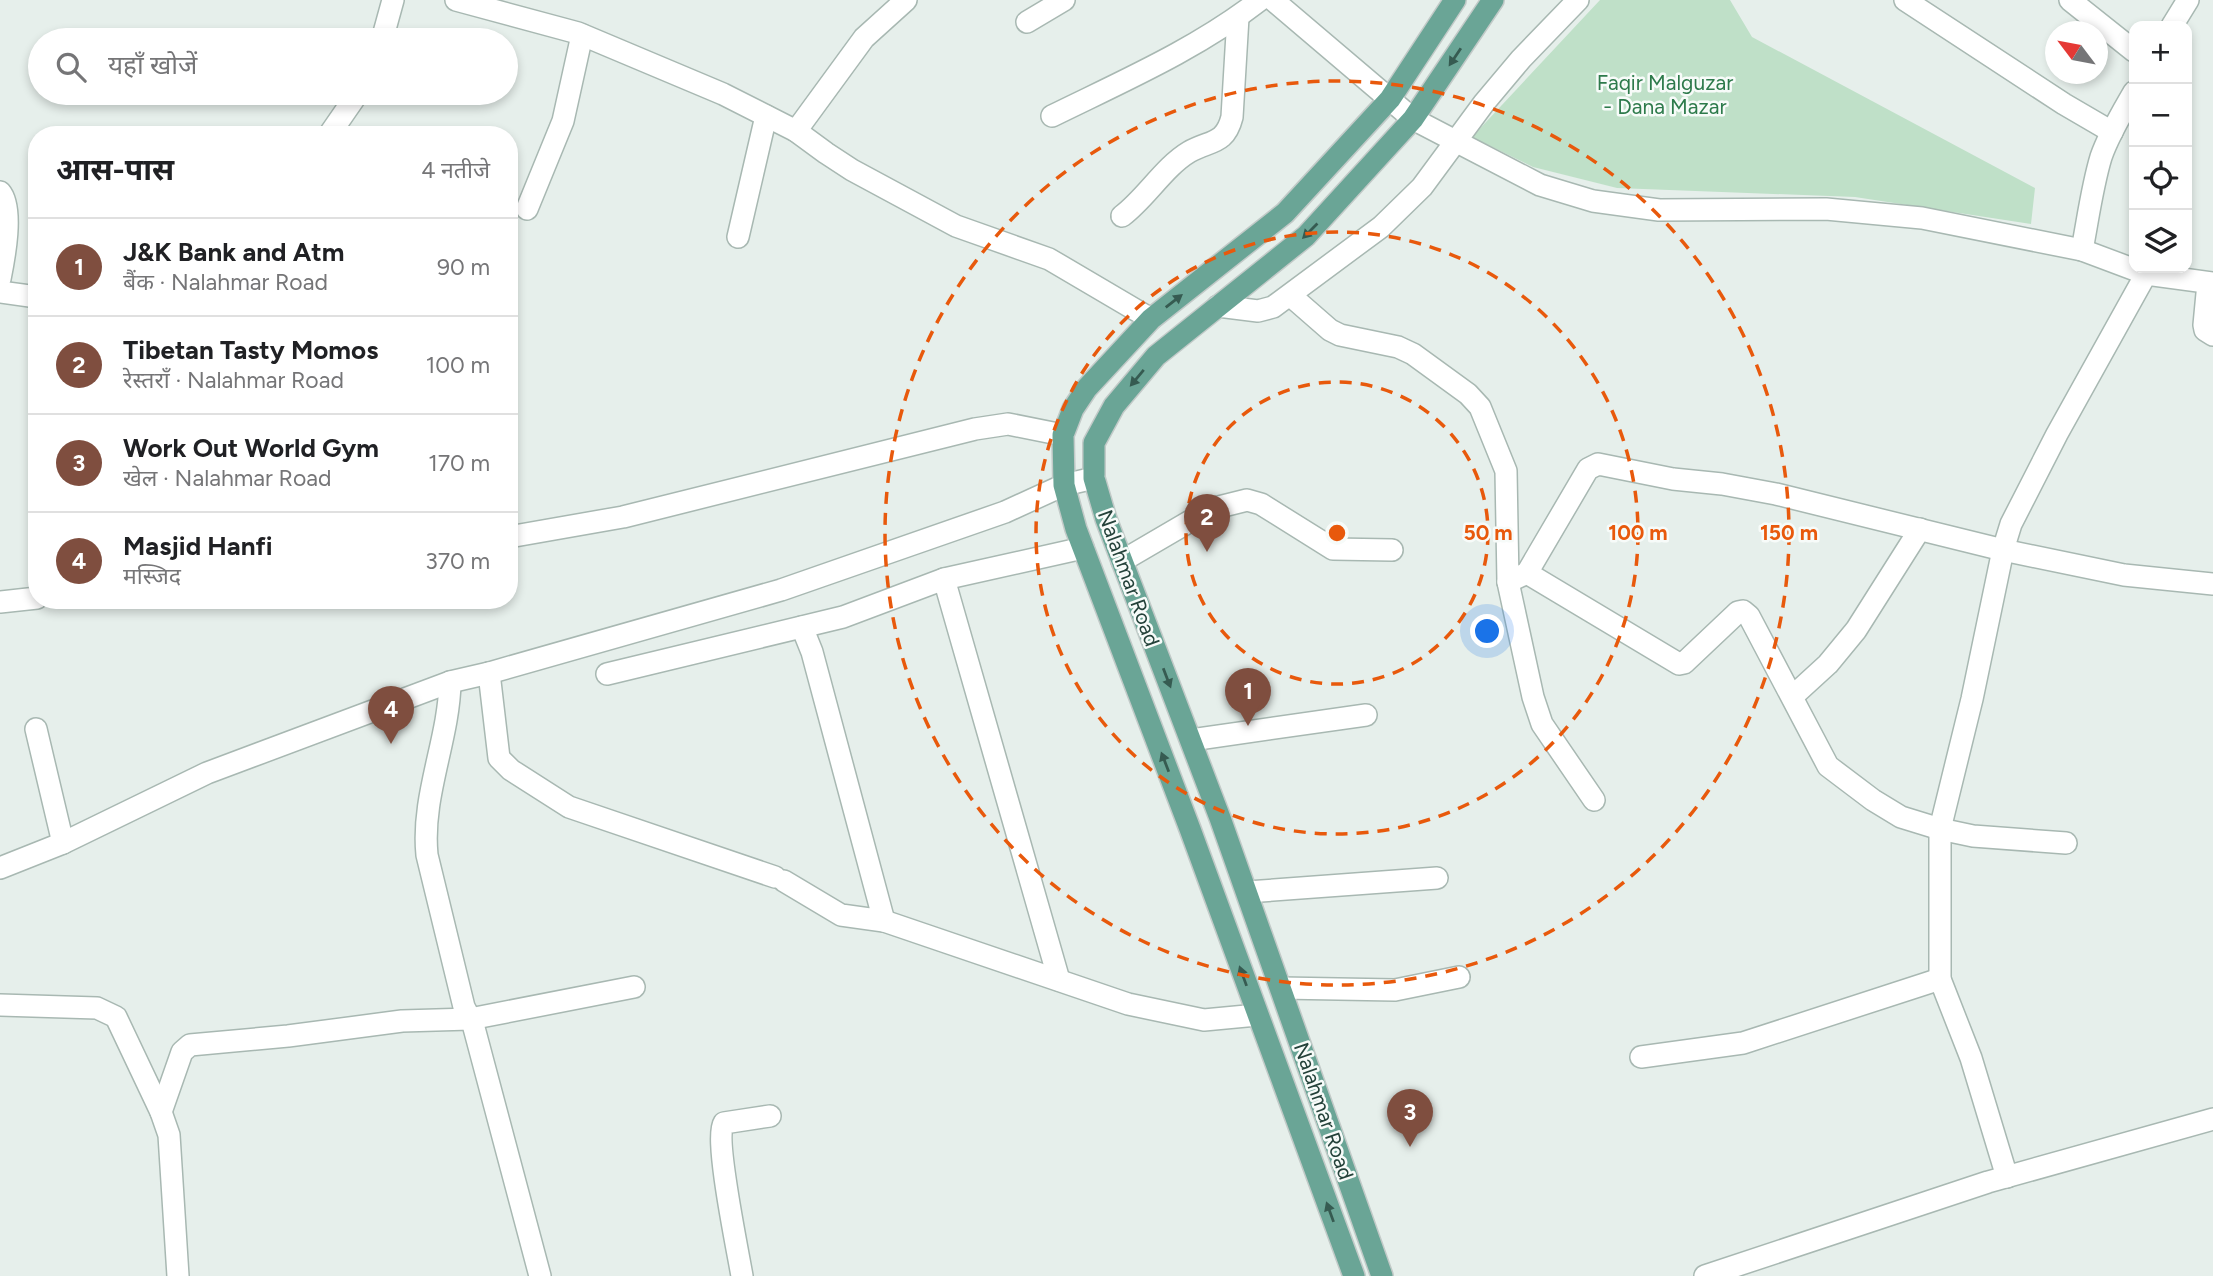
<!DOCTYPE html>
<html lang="hi">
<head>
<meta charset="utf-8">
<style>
	body { margin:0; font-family:Figtree,"Noto Sans Devanagari",sans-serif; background:#f6f6f6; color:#202124 }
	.controls { position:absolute; right:21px; top:21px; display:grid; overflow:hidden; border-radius:14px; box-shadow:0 4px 10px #0003 }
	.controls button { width:63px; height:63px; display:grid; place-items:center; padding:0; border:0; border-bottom:2px solid #e0e0e0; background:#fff; color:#202124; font:35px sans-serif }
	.compass { position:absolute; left:2045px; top:21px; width:63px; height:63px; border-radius:50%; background:#fff; box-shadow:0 4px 10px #0003; rotate:302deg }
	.you { position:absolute; left:1488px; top:632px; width:24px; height:24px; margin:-18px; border:5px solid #fff; border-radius:50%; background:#1a73e8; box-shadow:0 0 0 10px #1a73e833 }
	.badge { display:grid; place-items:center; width:46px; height:46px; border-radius:50%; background:#7f4e3f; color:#fff; font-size:23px; font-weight:700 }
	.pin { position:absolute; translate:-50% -58px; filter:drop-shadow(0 2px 4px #0008) }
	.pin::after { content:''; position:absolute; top:37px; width:24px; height:21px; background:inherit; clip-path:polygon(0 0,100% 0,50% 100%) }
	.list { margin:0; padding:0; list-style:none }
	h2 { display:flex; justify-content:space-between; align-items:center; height:91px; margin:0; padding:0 28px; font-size:30px }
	h2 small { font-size:23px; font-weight:400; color:#757577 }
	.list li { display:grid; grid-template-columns:46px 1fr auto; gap:21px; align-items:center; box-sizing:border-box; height:98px; padding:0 28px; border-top:2px solid #e0e0e0 }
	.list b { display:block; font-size:26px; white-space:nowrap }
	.list p { margin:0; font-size:23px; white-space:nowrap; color:#757577 }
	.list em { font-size:23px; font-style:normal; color:#757577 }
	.icon { flex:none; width:38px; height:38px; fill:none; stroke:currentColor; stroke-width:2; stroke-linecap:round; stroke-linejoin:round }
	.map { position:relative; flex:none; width:2213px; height:1276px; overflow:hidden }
	.search { position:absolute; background:#fff; box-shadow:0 4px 10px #0003; left:28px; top:28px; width:490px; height:77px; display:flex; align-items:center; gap:18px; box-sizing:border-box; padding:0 24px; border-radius:38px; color:#757577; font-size:26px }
	.panel { position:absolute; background:#fff; box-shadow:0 4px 10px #0003; left:28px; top:126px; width:490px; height:483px; border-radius:28px }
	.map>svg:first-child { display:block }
	.green { fill:#bfe0c8 }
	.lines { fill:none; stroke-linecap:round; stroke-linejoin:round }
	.minor-casing { stroke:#a8b8b2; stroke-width:24 }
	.major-casing { stroke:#c2cac8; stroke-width:24 }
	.minor { stroke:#fff; stroke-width:21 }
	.major { stroke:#6aa596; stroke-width:21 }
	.oneway { fill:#365b51 }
	.ring { fill:none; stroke:#e8590c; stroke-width:3.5; stroke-dasharray:12 9 }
	.labels { text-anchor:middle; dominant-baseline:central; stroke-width:5; stroke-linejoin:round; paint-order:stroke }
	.park-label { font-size:21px; fill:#2d7a4b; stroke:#f7fbf9 }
	.street-label { font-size:21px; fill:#24423a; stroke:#f7fbf9 }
	.centre { fill:#e8590c; stroke:#f7fbf9; stroke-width:3.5 }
	.ring-label { font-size:21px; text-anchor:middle; font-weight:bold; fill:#e8590c; stroke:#f7fbf9; stroke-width:5; stroke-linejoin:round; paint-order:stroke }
</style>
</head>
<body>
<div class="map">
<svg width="2213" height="1276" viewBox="0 0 2213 1276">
	<rect width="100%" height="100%" fill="#e6efeb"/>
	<!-- green -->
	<polygon class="green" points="1600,0 1730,0 1752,37 2035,188 2031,224 1855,197 1617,188 1533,167 1472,137"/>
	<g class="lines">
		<defs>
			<g id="minor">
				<polyline points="456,0 578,33 723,94 796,131 826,153 852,170 956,226 1049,259 1151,319"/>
				<polyline points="1273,0 1413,119 1540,185 1593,201 1659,210 1826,209 1922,218 2082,250 2146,274 2213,283"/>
				<polyline points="1905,0 2064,104 2112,132"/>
				<polyline points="2070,0 2134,51"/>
				<polyline points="1027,22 1064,0"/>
				<polyline points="2172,26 2188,0"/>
				<polyline points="382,40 393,0"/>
				<path d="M1052,116C1123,81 1197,49 1260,0"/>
				<polyline points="796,131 864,38 906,0"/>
				<polyline points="329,135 358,93"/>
				<path d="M0,192C14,208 4,259 0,279"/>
				<polyline points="527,209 563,121 582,35"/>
				<path d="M1122,216C1146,198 1164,167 1189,152C1210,140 1225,145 1232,117L1238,17"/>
				<polyline points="738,237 766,116"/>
				<path d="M2082,250C2088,219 2092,187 2101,157C2109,134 2122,113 2134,92"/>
				<polyline points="2208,283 2204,325 2205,330 2213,335"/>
				<polyline points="0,292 37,297"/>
				<polyline points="1291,296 1330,330 1340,335 1398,347 1413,354 1468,394 1480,407 1506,471 1508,582 1533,697 1542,724 1594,800"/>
				<polyline points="1218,306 1258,311 1273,307 1381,227 1422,187 1484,103 1521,59 1578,0"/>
				<polyline points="509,537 623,517 975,429 1008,424 1063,435"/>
				<polyline points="1122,561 1211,509 1247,500 1261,504 1333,549 1392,550"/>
				<polyline points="1527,573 1679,664 1684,663 1738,612 1743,611 1749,616 1828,766 1873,800 1901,817 1940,829 1973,836 2066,843"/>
				<polyline points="944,579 1059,980"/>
				<polyline points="1508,582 1527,573 1588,469 1598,464 1673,479 1722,484 1776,494 2003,550 2124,575 2213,584"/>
				<polyline points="0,602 37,598"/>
				<polyline points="489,673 499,758 511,770 569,807 775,877"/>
				<polyline points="607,674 843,617 944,579 1083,548"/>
				<path d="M450,682C449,740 421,796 427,855L464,1007L473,1024L540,1276"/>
				<polyline points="1793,696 1828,664 1856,630 1920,529"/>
				<polyline points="36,729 63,843"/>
				<polyline points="1191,740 1366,715"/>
				<polyline points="0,868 63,843 207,773 450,682 489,673 781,590 1005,512 1064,485 1094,478"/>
				<polyline points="784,881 841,915 884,921 812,652 802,627"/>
				<polyline points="1247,892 1437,878"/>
				<polyline points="884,921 1128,1004 1204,1020 1257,1015"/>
				<polyline points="1281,988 1395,990 1459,977"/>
				<polyline points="0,1005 97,1008 116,1017 161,1112 169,1135 178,1276"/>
				<polyline points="1641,1057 1743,1043 1940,979"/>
				<polyline points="161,1112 182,1052 190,1045 288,1036 402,1021 470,1019 634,987"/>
				<polyline points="2007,1177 1971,1058 1940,979 1940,829 1972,699 2003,550 2011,524 2057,434 2146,274"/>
				<path d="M742,1276C738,1252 714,1138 724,1123L770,1116"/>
				<polyline points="1705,1276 1988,1182 2213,1119"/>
			</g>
			<g id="major">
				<polyline points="1354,1276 1190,829 1076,529 1064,485 1063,435 1073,409 1087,388 1151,319 1285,213 1390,99 1455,0"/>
				<polyline points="1382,1276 1220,818 1106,519 1094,478 1094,443 1114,406 1156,356 1306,236 1413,119 1493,0"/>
			</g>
		</defs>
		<!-- minor casing -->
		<use href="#minor" class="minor-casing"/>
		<!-- major casing -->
		<use href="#major" class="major-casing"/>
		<!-- minor -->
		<use href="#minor" class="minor"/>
		<!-- major -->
		<use href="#major" class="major"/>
	</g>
	<!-- one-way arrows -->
	<defs><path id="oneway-solid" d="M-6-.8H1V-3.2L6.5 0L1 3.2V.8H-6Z" transform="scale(1.75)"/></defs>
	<g class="oneway">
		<use href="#oneway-solid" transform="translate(1455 57) rotate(124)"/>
		<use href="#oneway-solid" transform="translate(1310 231) rotate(135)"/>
		<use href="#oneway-solid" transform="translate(1174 301) rotate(-38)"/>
		<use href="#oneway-solid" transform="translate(1137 378) rotate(130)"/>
		<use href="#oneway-solid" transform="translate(1167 678) rotate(69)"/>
		<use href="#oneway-solid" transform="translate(1165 762) rotate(-111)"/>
		<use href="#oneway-solid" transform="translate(1243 976) rotate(-110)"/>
		<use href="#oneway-solid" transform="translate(1330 1212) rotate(-110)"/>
	</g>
	<!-- distance rings -->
	<g class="ring">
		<circle cx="1337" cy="533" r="151"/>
		<circle cx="1337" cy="533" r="301"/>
		<circle cx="1337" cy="533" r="452"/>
	</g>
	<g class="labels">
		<!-- park labels -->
		<g class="park-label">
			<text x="1665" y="82">Faqir Malguzar<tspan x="1665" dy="24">- Dana Mazar</tspan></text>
		</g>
		<!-- street labels -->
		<g class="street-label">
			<text transform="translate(1129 578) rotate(70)">Nalahmar Road</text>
			<text transform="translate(1324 1111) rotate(71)">Nalahmar Road</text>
		</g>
	</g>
	<circle cx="1337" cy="533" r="10" class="centre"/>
	<g class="ring-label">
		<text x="1488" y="540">50 m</text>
		<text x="1638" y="540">100 m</text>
		<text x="1789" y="540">150 m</text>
	</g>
</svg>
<div class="controls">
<button>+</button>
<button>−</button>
<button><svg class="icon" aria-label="locate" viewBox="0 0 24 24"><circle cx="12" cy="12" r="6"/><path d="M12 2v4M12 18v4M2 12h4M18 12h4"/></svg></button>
<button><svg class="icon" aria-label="layers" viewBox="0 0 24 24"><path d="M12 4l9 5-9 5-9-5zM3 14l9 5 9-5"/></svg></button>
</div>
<svg class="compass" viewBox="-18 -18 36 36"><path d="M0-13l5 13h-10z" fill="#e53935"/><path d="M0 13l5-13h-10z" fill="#757577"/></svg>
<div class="you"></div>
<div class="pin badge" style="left:1248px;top:726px">1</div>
<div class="pin badge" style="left:1207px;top:552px">2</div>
<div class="pin badge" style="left:1410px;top:1147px">3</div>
<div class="pin badge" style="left:391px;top:744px">4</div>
<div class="search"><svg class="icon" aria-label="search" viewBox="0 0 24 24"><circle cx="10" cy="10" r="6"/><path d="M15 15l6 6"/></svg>यहाँ खोजें</div>
<section class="panel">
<h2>आस-पास<small>4 नतीजे</small></h2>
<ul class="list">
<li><span class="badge">1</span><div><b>J&amp;K Bank and Atm</b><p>बैंक · Nalahmar Road</p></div><em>90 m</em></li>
<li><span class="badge">2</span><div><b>Tibetan Tasty Momos</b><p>रेस्तराँ · Nalahmar Road</p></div><em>100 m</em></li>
<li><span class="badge">3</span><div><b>Work Out World Gym</b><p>खेल · Nalahmar Road</p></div><em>170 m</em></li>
<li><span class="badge">4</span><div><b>Masjid Hanfi</b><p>मस्जिद</p></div><em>370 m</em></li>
</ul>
</section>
</div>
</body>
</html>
